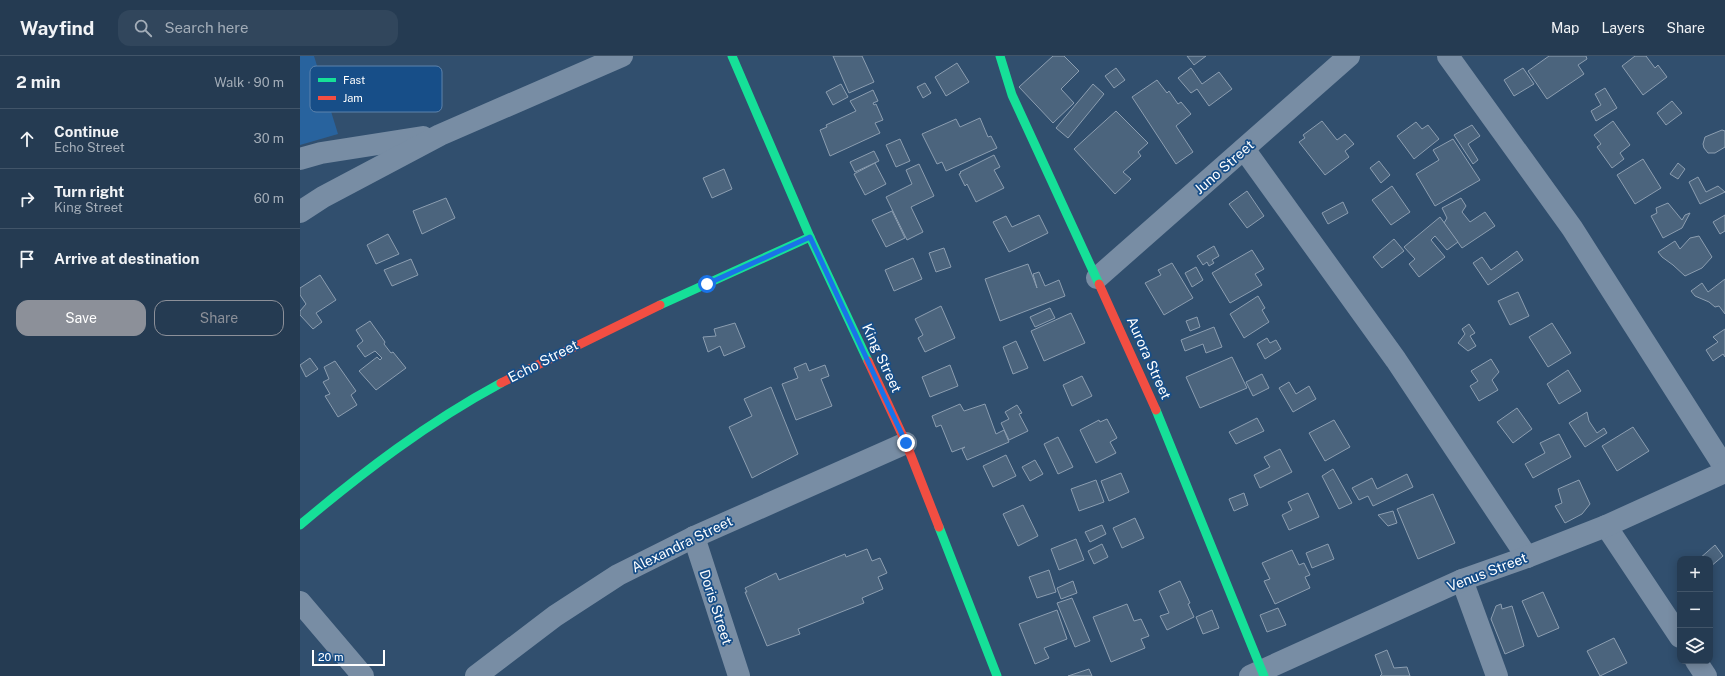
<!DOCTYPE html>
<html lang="en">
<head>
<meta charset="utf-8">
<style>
	body { margin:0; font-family:"Public Sans",sans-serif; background:#31465c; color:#f1f3f6 }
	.controls { position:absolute; right:12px; bottom:12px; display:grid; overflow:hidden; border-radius:8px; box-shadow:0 2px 10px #0003 }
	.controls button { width:36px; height:36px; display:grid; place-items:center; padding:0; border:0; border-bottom:1px solid #425569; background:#253b52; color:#f1f3f6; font:20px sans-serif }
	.scale { position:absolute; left:12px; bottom:10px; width:73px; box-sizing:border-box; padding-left:4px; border:2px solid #fff; border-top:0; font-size:11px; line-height:14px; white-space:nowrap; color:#fff; -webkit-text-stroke:3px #174e88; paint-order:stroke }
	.stop { position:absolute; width:12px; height:12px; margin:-9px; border:3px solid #1a73e8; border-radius:50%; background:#fff }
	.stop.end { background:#1a73e8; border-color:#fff; box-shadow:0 1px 4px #0008 }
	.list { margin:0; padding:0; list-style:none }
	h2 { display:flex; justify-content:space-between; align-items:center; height:52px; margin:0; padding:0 16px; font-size:17px }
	h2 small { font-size:13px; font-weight:400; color:#a3adb8 }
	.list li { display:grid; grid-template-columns:26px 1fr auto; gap:12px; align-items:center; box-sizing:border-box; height:60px; padding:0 16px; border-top:1px solid #425569 }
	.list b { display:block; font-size:15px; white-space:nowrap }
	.list p { margin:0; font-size:13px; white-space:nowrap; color:#a3adb8 }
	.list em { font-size:13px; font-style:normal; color:#a3adb8 }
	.actions { display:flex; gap:8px; padding:12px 16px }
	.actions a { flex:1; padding:9px 0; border:1px solid #8c9099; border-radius:12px; text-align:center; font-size:14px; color:#8c9099 }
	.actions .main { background:#8c9099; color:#fff }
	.icon { flex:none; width:22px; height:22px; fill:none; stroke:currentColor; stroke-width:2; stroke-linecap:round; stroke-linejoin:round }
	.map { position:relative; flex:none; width:1425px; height:620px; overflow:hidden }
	header { display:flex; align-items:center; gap:24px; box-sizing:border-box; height:56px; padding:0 20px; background:#253b52; border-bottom:1px solid #425569 }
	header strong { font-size:19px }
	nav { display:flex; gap:22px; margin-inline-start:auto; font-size:14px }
	.search { width:280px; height:36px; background:#31465c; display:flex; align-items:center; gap:10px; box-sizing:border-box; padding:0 14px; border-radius:12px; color:#a3adb8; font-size:15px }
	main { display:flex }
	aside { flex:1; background:#253b52 }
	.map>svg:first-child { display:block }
	.green { fill:#28639e }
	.building { fill:#4b647d; stroke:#8c9eb1 }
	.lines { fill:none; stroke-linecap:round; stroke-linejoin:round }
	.street { stroke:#788da4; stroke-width:22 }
	.fast { stroke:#16e098; stroke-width:9 }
	.jam { stroke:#f24e42; stroke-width:9 }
	.route { stroke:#1a73e8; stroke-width:5 }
	.labels { text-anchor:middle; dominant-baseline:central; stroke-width:3.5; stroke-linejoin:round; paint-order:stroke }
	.street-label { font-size:14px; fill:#fff; stroke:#174e88 }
	.key { fill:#174e88; stroke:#5d83ac; stroke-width:1 }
	.key-label { font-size:11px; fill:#fff }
</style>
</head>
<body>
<header>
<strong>Wayfind</strong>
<div class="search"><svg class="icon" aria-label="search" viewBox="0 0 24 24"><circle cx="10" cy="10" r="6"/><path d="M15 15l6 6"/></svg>Search here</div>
<nav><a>Map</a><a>Layers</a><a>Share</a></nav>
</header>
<main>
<aside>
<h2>2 min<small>Walk · 90 m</small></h2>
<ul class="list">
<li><svg class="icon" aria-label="ahead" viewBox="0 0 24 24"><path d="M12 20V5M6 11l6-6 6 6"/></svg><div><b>Continue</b><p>Echo Street</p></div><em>30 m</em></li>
<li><svg class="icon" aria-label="right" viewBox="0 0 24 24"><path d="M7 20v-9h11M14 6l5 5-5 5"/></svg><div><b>Turn right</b><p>King Street</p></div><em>60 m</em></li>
<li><svg class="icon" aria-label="arrive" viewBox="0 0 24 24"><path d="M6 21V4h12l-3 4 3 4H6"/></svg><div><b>Arrive at destination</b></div></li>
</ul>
<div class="actions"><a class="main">Save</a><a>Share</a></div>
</aside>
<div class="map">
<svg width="1425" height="620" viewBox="0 0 1425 620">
	<rect width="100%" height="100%" fill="#314f6e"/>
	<!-- green -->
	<polygon class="green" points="0,0 14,0 38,78 0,89"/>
	<!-- building -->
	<g class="building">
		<polygon points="533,0 562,0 574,26 549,37"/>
		<polygon points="753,0 764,0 779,15 761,33 774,47 753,67 719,31"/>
		<polygon points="887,0 906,0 894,9"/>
		<polygon points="1249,0 1286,0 1287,3 1278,9 1284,18 1247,43 1228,15"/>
		<polygon points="1335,0 1346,0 1355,12 1358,9 1367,21 1343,39 1322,10"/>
		<polygon points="657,7 669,26 646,40 635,21"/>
		<polygon points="816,12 825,24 814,32 805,20"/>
		<polygon points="891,12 902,28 919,16 932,33 909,50 897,33 891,37 878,22"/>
		<polygon points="1223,12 1234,28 1214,40 1204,24"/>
		<polygon points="857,24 867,37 869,35 878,48 881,46 891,58 876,70 893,96 876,108 832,41"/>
		<polygon points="625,27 631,37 623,42 617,31"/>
		<polygon points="541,28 548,41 533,49 526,36"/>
		<polygon points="793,28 804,38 768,82 756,72"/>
		<polygon points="1305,32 1317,52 1296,65 1291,55 1301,49 1295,38"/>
		<polygon points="573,34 578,45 573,47 574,49 576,48 583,64 575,67 580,77 530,100 520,74 527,71 526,69 556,55 550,45"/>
		<polygon points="1372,45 1382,57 1366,69 1357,57"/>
		<polygon points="816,55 848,87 838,96 841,100 823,116 831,123 815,138 774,93"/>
		<polygon points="680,62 688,81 691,80 697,92 646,115 642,106 637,108 622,78 656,63 660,71"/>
		<polygon points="1022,65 1037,84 1045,78 1054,88 1045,95 1049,101 1025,119 999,86 1005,82 1003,79"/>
		<polygon points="1313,65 1330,89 1320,97 1324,103 1312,112 1297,91 1301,88 1294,79"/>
		<polygon points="1116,66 1122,73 1128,69 1139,83 1114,103 1097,80"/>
		<polygon points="1172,69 1180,80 1168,88 1178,104 1173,108 1154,79"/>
		<polygon points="1422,74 1425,75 1425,91 1415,97 1408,97 1404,92 1403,88 1405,81"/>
		<polygon points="600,83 610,105 596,111 586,89"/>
		<polygon points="1153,83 1180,124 1135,150 1116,118 1139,104 1133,94"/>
		<polygon points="574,95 579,105 555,116 550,106"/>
		<polygon points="694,99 700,111 694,114 704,132 676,146 667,128 665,130 659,118 661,117 660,116"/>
		<polygon points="1343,103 1361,132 1335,148 1317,119"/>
		<polygon points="1079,105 1090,119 1081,127 1070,112"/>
		<polygon points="575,107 586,128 565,139 554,118"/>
		<polygon points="1378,107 1385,113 1378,123 1370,118"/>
		<polygon points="619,108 634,140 611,151 623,176 607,184 586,141 612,128 606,114"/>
		<polygon points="424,113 432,133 412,142 403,122"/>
		<polygon points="1398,121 1406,136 1418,130 1425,136 1400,148 1389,126"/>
		<polygon points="1092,130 1110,156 1091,169 1072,144"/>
		<polygon points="947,135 964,160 947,172 929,148"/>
		<polygon points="146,142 155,162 122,178 113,155"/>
		<polygon points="1161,142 1166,150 1162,156 1170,166 1185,156 1195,170 1162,192 1144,167 1147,162 1142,152"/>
		<polygon points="1043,146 1048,157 1028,168 1022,157"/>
		<polygon points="1368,147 1382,164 1385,159 1390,157 1382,172 1363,182 1351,160 1357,157 1356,152"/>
		<polygon points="592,155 605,182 586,191 572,164"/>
		<polygon points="739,159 748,177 709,196 693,166 706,160 712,171"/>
		<polygon points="1425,159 1425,175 1420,178 1413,166"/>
		<polygon points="1140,161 1158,186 1147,194 1135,180 1131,184 1145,201 1119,221 1109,208 1115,203 1104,191"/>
		<polygon points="88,178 99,198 76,208 67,189"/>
		<polygon points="1399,180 1412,201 1402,212 1385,220 1373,209 1362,201 1358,196 1375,185 1380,193 1390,182"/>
		<polygon points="1094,183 1104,195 1082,212 1073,201"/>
		<polygon points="914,190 919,200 912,204 914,207 909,210 907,206 903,209 897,200"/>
		<polygon points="644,192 651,211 636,216 629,197"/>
		<polygon points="952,194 964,213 955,218 962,229 930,247 912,217"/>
		<polygon points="1217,195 1223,204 1188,229 1173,207 1182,201 1191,214"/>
		<polygon points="613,202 622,223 594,235 585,214"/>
		<polygon points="111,203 118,219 92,230 84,214"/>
		<polygon points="872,207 893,242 864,259 845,227 861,219 858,214"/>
		<polygon points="728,208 737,232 733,218 739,216 745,230 759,224 765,240 700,265 685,223"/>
		<polygon points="896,211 903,224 892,231 885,217"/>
		<polygon points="20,219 36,244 16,257 22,266 13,273 0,259 0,255 6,248 0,239 0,232"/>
		<polygon points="1425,223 1425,258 1419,250 1415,251 1409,246 1395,240 1391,235 1402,227 1408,236"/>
		<polygon points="1218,236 1229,260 1210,269 1198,245"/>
		<polygon points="958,240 965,252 962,254 969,266 944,282 930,258"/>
		<polygon points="641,250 655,282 625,296 618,282 623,279 615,263"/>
		<polygon points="750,252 755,262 735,271 730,261"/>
		<polygon points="771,257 785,287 744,305 731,275"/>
		<polygon points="897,261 900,271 890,275 886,265"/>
		<polygon points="70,265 85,286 84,288 91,297 93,296 106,312 76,334 59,315 77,301 80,304 82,302 75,295 65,301 57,290 63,285 56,274"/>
		<polygon points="435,267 445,291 424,300 420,290 408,296 403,281 416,280 414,273"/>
		<polygon points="1252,267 1271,297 1248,311 1229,281"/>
		<polygon points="1169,268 1175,277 1170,280 1176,290 1168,295 1158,287 1165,278 1162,273"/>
		<polygon points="914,271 922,291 906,297 903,288 885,295 881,284"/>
		<polygon points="1425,273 1425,301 1423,298 1413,305 1406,294 1418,286 1413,281"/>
		<polygon points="967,282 970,287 976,284 981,293 965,303 957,288"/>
		<polygon points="716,285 728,312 713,318 703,291"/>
		<polygon points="932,301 947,332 900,352 886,321"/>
		<polygon points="10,302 18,313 6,321 0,309"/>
		<polygon points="1191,303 1199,316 1192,324 1198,334 1179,345 1170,330 1178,325 1171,315"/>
		<polygon points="35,305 56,335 51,339 57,349 38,361 25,340 30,338 23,326 29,323 24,311"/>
		<polygon points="506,307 509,315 525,309 529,320 521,323 532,350 496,364 482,328 498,322 494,312"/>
		<polygon points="650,309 658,330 630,341 622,321"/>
		<polygon points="1268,314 1281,335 1259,348 1247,328"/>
		<polygon points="962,318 969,332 953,340 946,326"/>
		<polygon points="782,320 792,340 772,350 763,329"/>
		<polygon points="989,326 996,338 1009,330 1016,343 993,356 979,332"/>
		<polygon points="471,331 498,398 452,422 429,371 452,360 444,343"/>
		<polygon points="660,348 664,355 685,348 696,378 704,374 709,386 667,404 662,393 665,391 652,396 641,369 636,371 632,360"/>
		<polygon points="717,349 722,357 719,358 728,375 709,384 701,367 709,363 705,356"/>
		<polygon points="1217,352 1232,373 1213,387 1197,366"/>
		<polygon points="1287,356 1289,365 1297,377 1304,372 1307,377 1285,391 1269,367"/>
		<polygon points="957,362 964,375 936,388 929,376"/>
		<polygon points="807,363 817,382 810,386 816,397 796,407 780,374 799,364 800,366"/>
		<polygon points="1034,364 1050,391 1025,405 1009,377"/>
		<polygon points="1333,371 1349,395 1317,415 1302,390"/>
		<polygon points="1259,378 1271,401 1233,422 1225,408 1245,397 1240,387"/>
		<polygon points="758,381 773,411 758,418 744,388"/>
		<polygon points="980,393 992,416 960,432 954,419 970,411 964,401"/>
		<polygon points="706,399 716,420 693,431 683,410"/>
		<polygon points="735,404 743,418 730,425 722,411"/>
		<polygon points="1033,413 1052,447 1039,453 1022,420"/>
		<polygon points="821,417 829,436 809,445 801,425"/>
		<polygon points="1107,418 1113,431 1073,450 1068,440 1059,444 1052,432 1072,422 1077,433"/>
		<polygon points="796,424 804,446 779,455 771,433"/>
		<polygon points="1279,424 1290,448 1282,458 1265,467 1255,450 1262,447 1258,433"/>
		<polygon points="944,437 948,449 934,455 929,443"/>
		<polygon points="1008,437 1019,461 989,474 982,459 992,454 988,446"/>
		<polygon points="1133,438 1155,487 1118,503 1097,453"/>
		<polygon points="723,449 738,480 718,490 703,458"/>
		<polygon points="1093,455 1097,467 1088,470 1078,459"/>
		<polygon points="835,462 844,482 822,492 813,472"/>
		<polygon points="802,469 806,478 790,486 785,476"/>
		<polygon points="776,483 784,504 759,514 751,493"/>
		<polygon points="802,488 808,501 794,508 788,495"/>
		<polygon points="1028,488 1034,503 1012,512 1006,497"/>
		<polygon points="1415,489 1423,500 1410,511 1410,503 1399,503"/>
		<polygon points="567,493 572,505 580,502 587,517 578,521 583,533 562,542 564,547 498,573 500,578 467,590 445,536 447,536 445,532 476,517 479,524 545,498 546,501"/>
		<polygon points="992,494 999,509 1004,507 1010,519 1005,521 1010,532 975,548 964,525 970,523 962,507"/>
		<polygon points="749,514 756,536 737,542 729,521"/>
		<polygon points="773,525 777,537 761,543 757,532"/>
		<polygon points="880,525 890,547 888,548 894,561 867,574 860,560 869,557 859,535"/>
		<polygon points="1243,536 1259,572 1238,581 1222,545"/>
		<polygon points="772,542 790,585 775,591 757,547"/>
		<polygon points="827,548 834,565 841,563 849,580 841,583 845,592 811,606 793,561"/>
		<polygon points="1201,548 1202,553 1212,550 1224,590 1205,598 1191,563 1196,550"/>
		<polygon points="978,552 986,569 967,576 960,559"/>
		<polygon points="757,554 767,583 744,592 749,602 735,608 719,568"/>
		<polygon points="912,554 919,572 903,578 896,561"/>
		<polygon points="1314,582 1327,607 1300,620 1287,595"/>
		<polygon points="1087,594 1094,612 1107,611 1110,620 1080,620 1082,618 1075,599"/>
		<polygon points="789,613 792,620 768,620"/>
	</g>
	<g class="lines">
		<!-- street -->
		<g class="street">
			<polyline points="1148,0 1272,172 1425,412"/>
			<polyline points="944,93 1096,304 1227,501"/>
			<polyline points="0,103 21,97 123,81"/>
			<polyline points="0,156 23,141 140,79 322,0"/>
			<polyline points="797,222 1049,0"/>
			<polyline points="1306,470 1380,581"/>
			<polyline points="394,481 439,620"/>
			<polyline points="1162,524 1197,620"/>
			<polyline points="0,546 63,620"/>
			<polyline points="1396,605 1406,620"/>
			<polyline points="176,620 255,560 318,519 394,481 606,387"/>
			<polyline points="950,620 1162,524 1227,501 1306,470 1425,416"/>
		</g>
		<!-- fast -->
		<g class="fast">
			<polyline points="432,0 510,181 568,305"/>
			<polyline points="700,0 712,39 799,228"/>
			<polyline points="360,249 510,181"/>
			<polyline points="856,354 964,620"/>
			<path d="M0,469C64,415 127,367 201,327"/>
			<polyline points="639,471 697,620"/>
		</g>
		<!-- jam -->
		<g class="jam">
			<polyline points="799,228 856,354"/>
			<polyline points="568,305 606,387 639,471"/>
			<polyline points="201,327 360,249"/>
		</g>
	</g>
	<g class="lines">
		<!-- route -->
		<polyline class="route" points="407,228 510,181 606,387"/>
	</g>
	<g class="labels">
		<!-- street labels -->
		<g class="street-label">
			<text transform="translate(924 111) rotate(-41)">Juno Street</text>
			<text transform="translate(582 302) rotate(65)">King Street</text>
			<text transform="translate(849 302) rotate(66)">Aurora Street</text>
			<text transform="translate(243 305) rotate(-27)">Echo Street</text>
			<text transform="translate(382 488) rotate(-26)">Alexandra Street</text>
			<text transform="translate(1187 516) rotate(-21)">Venus Street</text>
			<text transform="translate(416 551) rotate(72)">Doris Street</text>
		</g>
	</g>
	<!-- legend -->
	<rect x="10" y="10" width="132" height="46" rx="6" class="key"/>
	<rect x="18" y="22" width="18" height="4" fill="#16e098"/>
	<rect x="18" y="40" width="18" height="4" fill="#f24e42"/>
	<g class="key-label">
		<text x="43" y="28">Fast</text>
		<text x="43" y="46">Jam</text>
	</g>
</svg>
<div class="controls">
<button>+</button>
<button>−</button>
<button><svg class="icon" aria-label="layers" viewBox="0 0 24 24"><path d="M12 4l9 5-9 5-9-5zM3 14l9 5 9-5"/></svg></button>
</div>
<div class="scale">20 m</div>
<div class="stop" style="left:407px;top:228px"></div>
<div class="stop end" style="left:606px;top:387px"></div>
</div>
</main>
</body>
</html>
